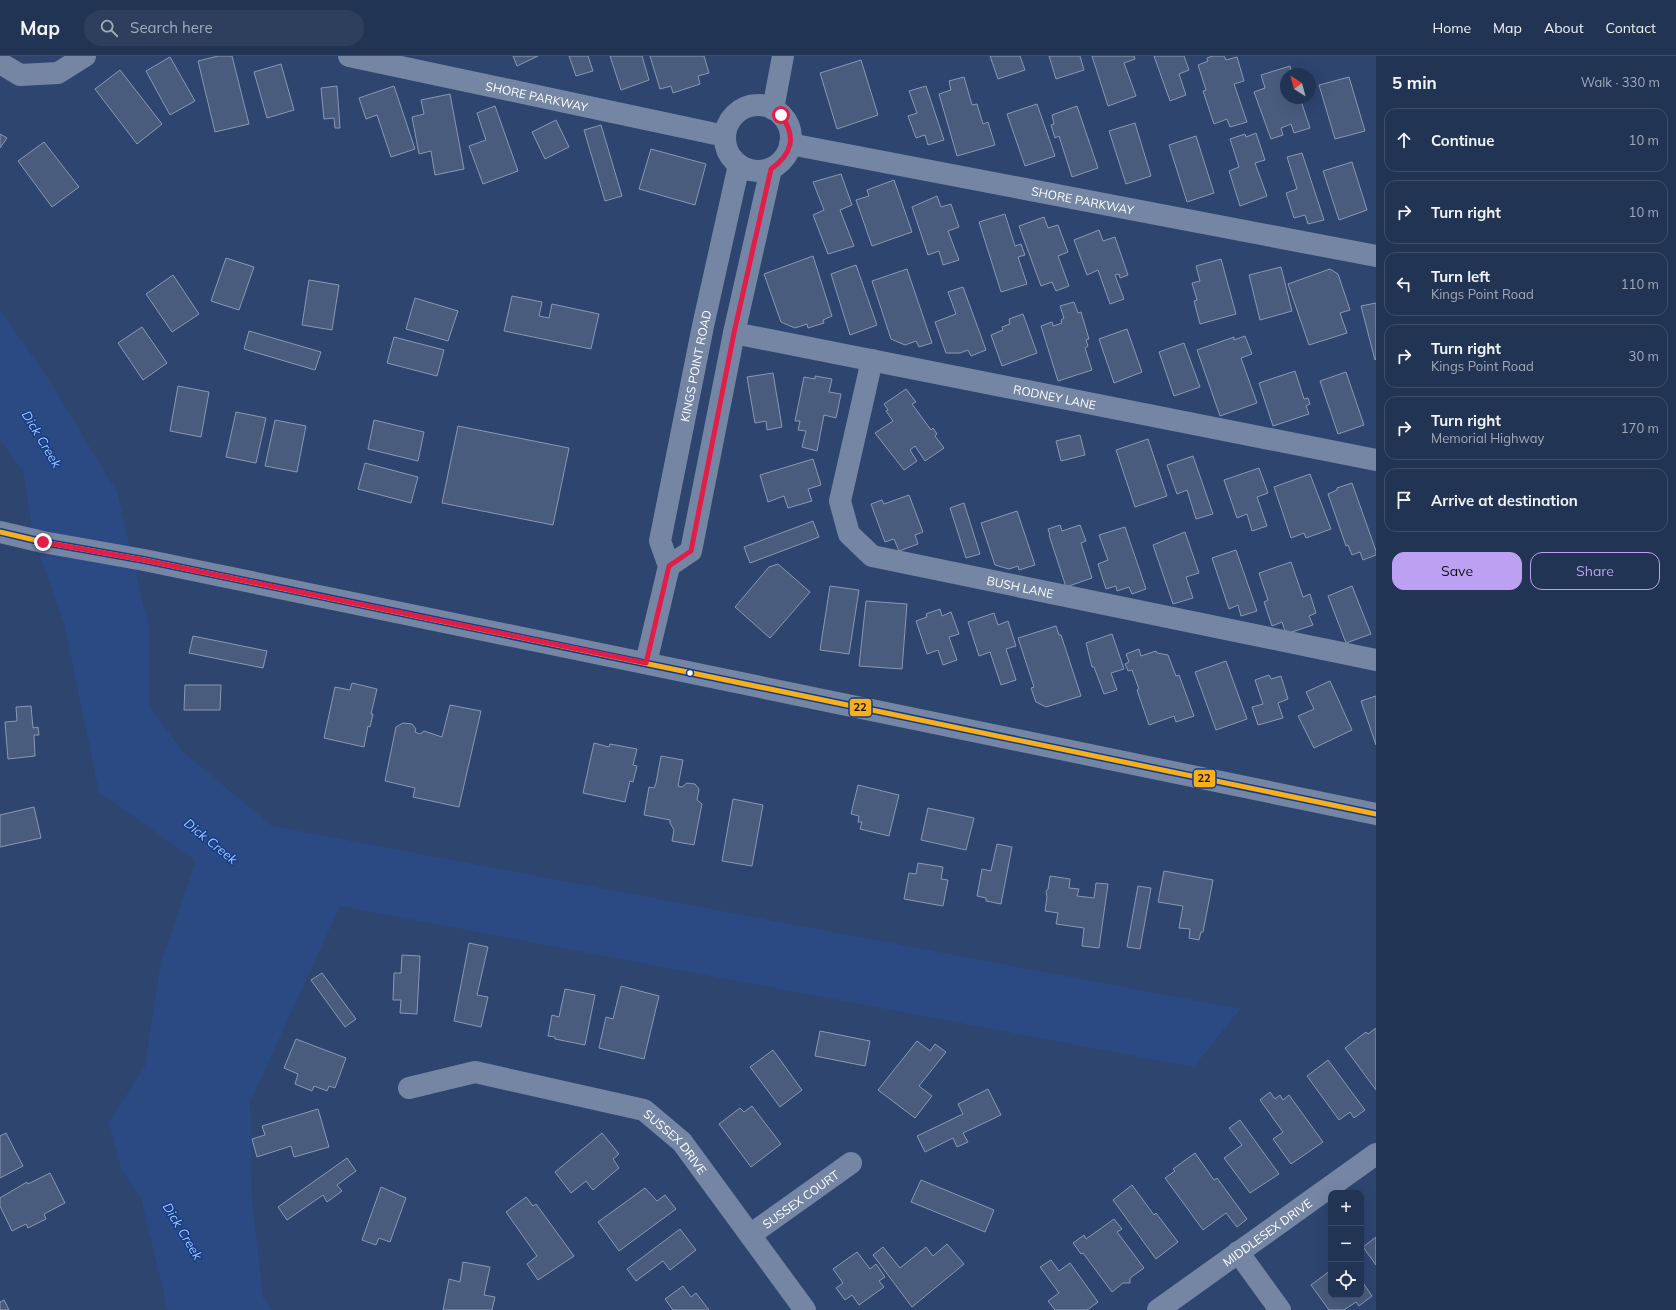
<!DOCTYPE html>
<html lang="en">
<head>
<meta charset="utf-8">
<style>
	body { margin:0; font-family:Mulish,sans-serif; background:#2e3f5e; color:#f1f3f6 }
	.controls { position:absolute; right:12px; bottom:12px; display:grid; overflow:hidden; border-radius:8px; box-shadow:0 4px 16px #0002 }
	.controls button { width:36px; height:36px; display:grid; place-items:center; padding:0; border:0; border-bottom:1px solid #3f4f6b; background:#223454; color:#f1f3f6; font:20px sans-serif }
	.compass { position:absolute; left:1280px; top:12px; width:36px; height:36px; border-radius:50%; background:#223454; box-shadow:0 4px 16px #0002; rotate:324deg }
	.stop { position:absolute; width:12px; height:12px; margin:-9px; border:3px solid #e11d48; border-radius:50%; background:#fff }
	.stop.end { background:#e11d48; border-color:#fff; box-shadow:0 1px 4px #0008 }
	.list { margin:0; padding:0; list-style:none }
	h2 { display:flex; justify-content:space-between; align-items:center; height:52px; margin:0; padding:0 16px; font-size:17px }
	h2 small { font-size:13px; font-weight:400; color:#a2aab8 }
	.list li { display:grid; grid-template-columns:26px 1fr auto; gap:12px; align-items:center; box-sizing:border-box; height:64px; margin:0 8px 8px; padding:0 8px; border:1px solid #3f4f6b; border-radius:12px }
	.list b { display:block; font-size:15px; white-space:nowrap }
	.list p { margin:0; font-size:13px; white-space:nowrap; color:#a2aab8 }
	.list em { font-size:13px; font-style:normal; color:#a2aab8 }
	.actions { display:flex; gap:8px; padding:12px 16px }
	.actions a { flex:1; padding:9px 0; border:1px solid #bca0f2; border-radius:12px; text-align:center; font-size:14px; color:#bca0f2 }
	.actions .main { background:#bca0f2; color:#111 }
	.icon { flex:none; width:22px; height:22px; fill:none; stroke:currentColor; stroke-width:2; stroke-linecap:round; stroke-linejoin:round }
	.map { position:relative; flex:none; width:1376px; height:1254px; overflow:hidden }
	header { display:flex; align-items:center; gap:24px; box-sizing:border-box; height:56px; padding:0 20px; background:#223454; border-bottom:1px solid #3f4f6b }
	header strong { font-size:19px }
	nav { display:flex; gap:22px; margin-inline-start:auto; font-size:14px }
	.search { width:280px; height:36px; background:#2e3f5e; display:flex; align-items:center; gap:10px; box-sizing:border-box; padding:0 14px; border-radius:22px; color:#a2aab8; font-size:15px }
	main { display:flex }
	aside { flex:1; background:#223454 }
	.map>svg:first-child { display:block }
	.water { fill:#2b4a83 }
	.building { fill:#495c7e; stroke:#8a98b3 }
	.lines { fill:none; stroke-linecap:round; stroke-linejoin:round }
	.street { stroke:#7586a4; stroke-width:22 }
	.bus-1-casing { stroke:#133d8b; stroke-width:8 }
	.bus-1 { stroke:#f9af1a; stroke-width:5 }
	.route { stroke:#e11d48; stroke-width:5 }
	.bus-dot { fill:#fff; stroke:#133d8b; stroke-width:1.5 }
	.labels { text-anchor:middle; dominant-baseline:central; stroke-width:3; stroke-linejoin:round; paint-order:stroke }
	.street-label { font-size:12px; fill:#fff; stroke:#133d8b }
	.water-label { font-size:13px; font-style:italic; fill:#a7c5f8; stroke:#133d8b }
	.line-badge { stroke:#133d8b; stroke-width:1.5 }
	.pale-badge-label { font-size:11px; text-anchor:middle; font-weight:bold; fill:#111 }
</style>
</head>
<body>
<header>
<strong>Map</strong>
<div class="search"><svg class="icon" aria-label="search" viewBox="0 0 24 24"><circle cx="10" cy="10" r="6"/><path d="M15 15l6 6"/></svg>Search here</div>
<nav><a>Home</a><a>Map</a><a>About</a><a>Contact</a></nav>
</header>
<main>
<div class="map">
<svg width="1376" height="1254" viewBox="0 0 1376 1254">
	<rect width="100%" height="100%" fill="#2e4570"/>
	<!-- water -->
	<polygon class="water" points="0,254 47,321 117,436 149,573 149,650 181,694 272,770 1240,953 1194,1011 340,850 250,1046 252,1144 263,1242 272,1254 168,1254 141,1142 121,1113 109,1066 145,1010 161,906 196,805 99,736 64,567 34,483 23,415 0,384"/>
	<!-- building -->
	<g class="building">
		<polygon points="218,0 232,0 249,68 215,76 198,5"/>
		<polygon points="513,0 538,0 517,10"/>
		<polygon points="569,0 588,0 593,15 576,20"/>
		<polygon points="610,0 642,0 649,24 621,34"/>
		<polygon points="650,0 704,0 709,17 698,20 700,28 673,37 671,30 660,33"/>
		<polygon points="990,0 1020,0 1025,14 998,23"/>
		<polygon points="1049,0 1080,0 1084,14 1056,23"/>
		<polygon points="1092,0 1134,0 1135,3 1124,7 1136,40 1108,50"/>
		<polygon points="1154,0 1184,0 1189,14 1179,18 1186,39 1170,45"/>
		<polygon points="1213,0 1224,0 1226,4 1237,1 1244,25 1234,28 1247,66 1230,71 1227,63 1214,68 1203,35 1206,34 1198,9 1208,5 1207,2"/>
		<polygon points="170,1 195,45 170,59 146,15"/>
		<polygon points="861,4 878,59 837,73 820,17"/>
		<polygon points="281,8 294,54 267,62 254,16"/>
		<polygon points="1290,10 1292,18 1286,18 1286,42 1300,42 1310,72 1294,77 1291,68 1281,72 1283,79 1271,83 1254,36 1265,32 1261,19"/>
		<polygon points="120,14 162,68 137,88 95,33"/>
		<polygon points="964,21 972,49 977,48 983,68 988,66 995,89 957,100 939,38 951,34 949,25"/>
		<polygon points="1349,21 1365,75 1335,83 1319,29"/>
		<polygon points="337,30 340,72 335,72 334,62 324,63 321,32"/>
		<polygon points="394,30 415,93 391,101 377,59 366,63 359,42"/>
		<polygon points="926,30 944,84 928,89 925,79 916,82 908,60 917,57 909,35"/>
		<polygon points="450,38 464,113 435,119 431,95 419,98 412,61 424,58 421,44"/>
		<polygon points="1037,48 1055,100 1025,110 1007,58"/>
		<polygon points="495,50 518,115 483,128 469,90 486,84 477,57"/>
		<polygon points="1077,50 1098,112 1072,121 1059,80 1055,82 1051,69 1054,68 1052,59"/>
		<polygon points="556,64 569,91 545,103 532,76"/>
		<polygon points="1135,67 1151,120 1126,128 1109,75"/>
		<polygon points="601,69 622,140 605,145 584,74"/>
		<polygon points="1256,77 1265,104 1255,107 1267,140 1240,150 1229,115 1239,111 1230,83 1245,78 1246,81"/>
		<polygon points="0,78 7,82 0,92"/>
		<polygon points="1196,80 1214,137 1187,146 1169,89"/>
		<polygon points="44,86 79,131 52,151 18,105"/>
		<polygon points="651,93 706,108 695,149 639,133"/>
		<polygon points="1302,97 1324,164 1308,168 1305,159 1294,162 1286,137 1297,133 1287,101"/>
		<polygon points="1352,106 1367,154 1339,164 1323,115"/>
		<polygon points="841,118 852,149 840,154 854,190 828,198 813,159 824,154 813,126"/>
		<polygon points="894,124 912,176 872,190 856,144 869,140 867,134"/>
		<polygon points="937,140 941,151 951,148 959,171 948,175 959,204 943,209 939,195 928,199 912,151"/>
		<polygon points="1005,158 1015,190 1021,188 1025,199 1018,201 1027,228 1001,236 979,166"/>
		<polygon points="1044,161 1048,172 1058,169 1068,196 1058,200 1069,230 1056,235 1052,226 1041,230 1019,170"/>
		<polygon points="1099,174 1103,185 1115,181 1128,219 1120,222 1119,218 1115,219 1124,243 1110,248 1098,214 1087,219 1074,184"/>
		<polygon points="813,200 832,260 823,264 824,267 808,272 807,268 795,272 781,266 764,218"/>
		<polygon points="226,202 254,211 239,254 211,245"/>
		<polygon points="1221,203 1236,258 1200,268 1194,245 1197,244 1192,227 1200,225 1196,210"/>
		<polygon points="856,209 877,269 850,279 831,218"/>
		<polygon points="1281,211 1292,255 1260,264 1249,219"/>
		<polygon points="907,213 932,287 919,291 916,285 905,289 891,283 872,225"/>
		<polygon points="1330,213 1338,218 1350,254 1340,257 1347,277 1309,289 1288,228"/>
		<polygon points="173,219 199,258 172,276 146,238"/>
		<polygon points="309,224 339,229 332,274 302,269"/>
		<polygon points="963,231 986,294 971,300 968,294 960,297 946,297 935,266 956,258 948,236"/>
		<polygon points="512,240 542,246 539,260 549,262 552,248 599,258 591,293 504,275"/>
		<polygon points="415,242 458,255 448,285 406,273"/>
		<polygon points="1074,246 1078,257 1081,256 1089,283 1086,284 1088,290 1085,292 1092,314 1058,325 1041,270 1052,266 1053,270 1062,267 1061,264 1064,262 1060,250"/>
		<polygon points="1376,247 1376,303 1375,304 1361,250"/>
		<polygon points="1023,258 1037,297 1002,310 991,279 1003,274 1002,271 1010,268 1009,263"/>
		<polygon points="142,271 167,307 143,324 118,287"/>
		<polygon points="1127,273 1142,316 1114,327 1099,283"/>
		<polygon points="249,275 321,296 315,314 244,293"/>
		<polygon points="1245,280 1252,298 1241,302 1257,347 1220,360 1197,294 1234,281 1234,284"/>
		<polygon points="394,281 444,294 437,320 387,307"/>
		<polygon points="1184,287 1200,331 1174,340 1159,296"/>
		<polygon points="1295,315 1304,343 1308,342 1310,348 1306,350 1309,358 1273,370 1259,327"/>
		<polygon points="1346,316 1364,369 1338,378 1320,325"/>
		<polygon points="773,317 782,371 767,374 766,365 755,367 747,321"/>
		<polygon points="815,320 832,323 829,336 841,338 836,362 824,359 817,395 802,391 806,375 798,374 800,365 795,365 804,321 815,323"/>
		<polygon points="178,330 209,336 201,381 170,375"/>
		<polygon points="906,333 916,346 912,348 931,374 933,372 937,378 935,380 944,392 925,405 915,390 910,394 917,405 904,414 875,377 893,365 886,355 888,354 884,348"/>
		<polygon points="236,356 266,362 256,407 226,401"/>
		<polygon points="275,364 306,370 297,416 265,410"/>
		<polygon points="374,364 424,376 418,405 368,393"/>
		<polygon points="458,370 569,392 553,469 442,447"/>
		<polygon points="1080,379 1085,399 1061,405 1056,385"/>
		<polygon points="1148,383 1167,440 1135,451 1116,394"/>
		<polygon points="1193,400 1213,458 1196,463 1187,434 1177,438 1167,409"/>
		<polygon points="813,403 821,429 808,433 812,445 788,452 784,440 768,446 760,419"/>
		<polygon points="365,407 418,421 411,447 358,433"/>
		<polygon points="1259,412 1268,437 1257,441 1267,470 1252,475 1247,458 1237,462 1224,424"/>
		<polygon points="1310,418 1331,473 1306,482 1304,477 1291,482 1274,431"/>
		<polygon points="1352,427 1376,495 1376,499 1363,504 1360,496 1352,499 1348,489 1346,490 1328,438 1337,434 1337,432"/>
		<polygon points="909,439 923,476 915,479 918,488 899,495 894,483 885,486 871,448 882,444 884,448"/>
		<polygon points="964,447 980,498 966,502 950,452"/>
		<polygon points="1017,455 1035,509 1019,514 1018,510 1009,513 995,509 981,467"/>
		<polygon points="813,465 819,481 750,507 744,491"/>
		<polygon points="1060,469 1062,475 1080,469 1086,485 1081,487 1092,522 1066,531 1049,479 1050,479 1048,473"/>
		<polygon points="1125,471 1146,533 1132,538 1129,531 1117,535 1116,530 1106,533 1098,508 1108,504 1099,479"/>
		<polygon points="1185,476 1199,517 1186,521 1193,542 1173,548 1153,489"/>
		<polygon points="1236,494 1257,555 1241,560 1238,549 1229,553 1212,502"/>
		<polygon points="1291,506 1303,541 1310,538 1316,557 1309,560 1313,569 1286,578 1282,566 1272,570 1264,546 1268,544 1259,517"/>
		<polygon points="778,508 810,536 770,582 735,551 769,511"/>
		<polygon points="830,530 859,534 849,598 820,594"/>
		<polygon points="1352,530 1371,578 1346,587 1328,540"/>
		<polygon points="866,545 907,548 902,613 859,610"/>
		<polygon points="940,553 942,560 951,556 959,578 949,581 957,604 943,609 938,594 927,598 916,565 927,561 926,558"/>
		<polygon points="994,557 998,569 1008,565 1016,590 1006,593 1016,624 1001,629 990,596 979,600 968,566"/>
		<polygon points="1056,570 1059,579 1061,579 1081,640 1046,651 1036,646 1031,632 1034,631 1018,582"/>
		<polygon points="1112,578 1124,613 1111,617 1117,634 1104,638 1094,611 1092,611 1086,587"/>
		<polygon points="193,580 267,595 263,612 189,597"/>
		<polygon points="1139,593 1141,600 1156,595 1157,597 1168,599 1176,620 1179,619 1194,660 1176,666 1174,660 1149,669 1137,634 1139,633 1132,614 1128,615 1125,608 1129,606 1126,598"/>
		<polygon points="1226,605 1247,663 1216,674 1195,616"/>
		<polygon points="1269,619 1271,623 1281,620 1288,643 1278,647 1283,662 1258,669 1252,651 1263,648 1255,624"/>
		<polygon points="1330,625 1352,674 1314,692 1298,660 1314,653 1306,636"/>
		<polygon points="352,627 377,633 371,658 373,658 370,671 368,670 364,691 324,682 335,631 350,634"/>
		<polygon points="185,629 221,629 220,654 184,654"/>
		<polygon points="1376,640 1376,689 1361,645"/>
		<polygon points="450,649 481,655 459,751 413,741 415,732 385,725 396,671 403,667 412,668 416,673 415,676 420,678 424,675 442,681"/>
		<polygon points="31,650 33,672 38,671 39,679 34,679 35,700 8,703 5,666 17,665 16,651"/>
		<polygon points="594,687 609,691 610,688 637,693 633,709 637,710 633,726 630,725 625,746 583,737"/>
		<polygon points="661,700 683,704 678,730 682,731 687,727 695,728 699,733 697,744 702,748 694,789 672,785 674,774 670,767 670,764 644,759 649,731 654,732 656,727"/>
		<polygon points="858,729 899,739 889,780 860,773 862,766 858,766 859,760 851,758"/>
		<polygon points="733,743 763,749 752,810 722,805"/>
		<polygon points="34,751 41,782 0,791 0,759"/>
		<polygon points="928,752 974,762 966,794 921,784"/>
		<polygon points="997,788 1012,791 1001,848 986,845 986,842 977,840 982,813 991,815"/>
		<polygon points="918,807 943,811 941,823 948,824 943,850 904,843 909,817 916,818"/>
		<polygon points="1164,815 1213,824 1203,876 1201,876 1199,884 1189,882 1190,873 1179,872 1183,850 1158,846"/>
		<polygon points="1050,820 1070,823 1069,832 1079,833 1077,840 1094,842 1096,827 1108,828 1099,892 1082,890 1084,872 1056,868 1058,857 1045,855 1047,841 1046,835 1048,833"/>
		<polygon points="1138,830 1151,832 1140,893 1127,891"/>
		<polygon points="469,887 488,891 477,939 488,941 481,971 454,965"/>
		<polygon points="402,899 420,900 417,958 400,957 401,944 393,944 394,917 401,917"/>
		<polygon points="322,917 356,963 345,971 311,924"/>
		<polygon points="621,930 659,940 644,1003 599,992 606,961 613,963"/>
		<polygon points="565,933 595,939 585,989 555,983 555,981 548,980 552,959 559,961"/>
		<polygon points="1376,972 1376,1034 1345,992 1366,976 1368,978"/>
		<polygon points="820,975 870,985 865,1010 815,1000"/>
		<polygon points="296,983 346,1002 335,1032 329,1030 327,1035 314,1030 312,1035 295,1028 298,1018 284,1012"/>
		<polygon points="917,985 930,995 935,988 946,996 919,1030 932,1040 915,1062 878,1034"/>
		<polygon points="773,994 802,1034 780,1051 750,1011"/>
		<polygon points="1328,1004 1365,1054 1354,1062 1350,1056 1339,1064 1307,1020"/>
		<polygon points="988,1033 1001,1059 963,1077 968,1086 957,1091 953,1082 925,1096 917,1080 963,1058 958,1048"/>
		<polygon points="1270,1036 1275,1043 1280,1039 1283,1044 1289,1039 1323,1086 1291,1108 1273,1083 1283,1076 1260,1044"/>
		<polygon points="752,1050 781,1088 751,1111 719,1068 740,1052 744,1056"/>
		<polygon points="318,1053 329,1091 294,1101 291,1090 257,1101 252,1083 265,1079 262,1070"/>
		<polygon points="1240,1064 1279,1118 1250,1137 1224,1102 1242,1089 1229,1072"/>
		<polygon points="6,1077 23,1110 0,1122 0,1080"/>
		<polygon points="602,1077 619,1098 613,1103 619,1112 593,1134 586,1125 571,1137 555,1116"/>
		<polygon points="1195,1097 1214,1124 1217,1122 1247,1163 1237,1171 1226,1157 1203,1174 1165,1122 1175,1115 1173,1113"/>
		<polygon points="347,1102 356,1115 337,1129 342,1135 327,1146 323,1139 287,1164 278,1151"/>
		<polygon points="50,1117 65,1147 44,1158 46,1163 28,1172 26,1168 12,1175 0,1150 0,1142 27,1126 28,1128"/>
		<polygon points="921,1124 994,1154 985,1176 911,1146"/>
		<polygon points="1132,1129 1154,1159 1156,1157 1178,1186 1156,1203 1113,1144"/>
		<polygon points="381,1131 406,1142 390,1186 379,1182 376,1189 362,1184"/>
		<polygon points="645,1132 657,1145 665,1139 676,1153 619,1195 598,1166"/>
		<polygon points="526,1141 533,1150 536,1148 574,1200 538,1224 527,1208 537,1200 506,1156"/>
		<polygon points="1114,1163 1122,1173 1117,1176 1144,1212 1130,1222 1130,1227 1123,1227 1112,1236 1083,1197 1081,1198 1073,1187 1084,1179 1086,1183"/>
		<polygon points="680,1173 696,1194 670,1214 663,1205 636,1225 627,1213"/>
		<polygon points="1376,1181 1376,1209 1363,1191"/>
		<polygon points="947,1188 964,1208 912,1251 873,1199 883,1191 900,1212 926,1191 933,1200"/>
		<polygon points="857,1196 870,1213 876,1208 885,1221 879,1225 884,1231 859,1249 852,1239 845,1244 836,1232 843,1227 833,1213"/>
		<polygon points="1051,1204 1059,1215 1070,1207 1098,1246 1087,1254 1055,1254 1048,1245 1059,1237 1040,1211"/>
		<polygon points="463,1206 490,1211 484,1239 495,1241 492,1254 443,1254 449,1223 460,1226"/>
		<polygon points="1331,1214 1331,1239 1361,1239 1361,1224 1372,1240 1359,1250 1356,1246 1344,1254 1329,1254 1311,1229"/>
		<polygon points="683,1230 691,1241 696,1237 709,1254 673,1254 665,1243"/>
		<polygon points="4,1244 9,1254 0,1254 0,1246"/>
	</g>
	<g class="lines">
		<!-- street -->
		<g class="street">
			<path id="s1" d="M349,0L725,80"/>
			<polyline points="0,7 20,19 58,17 85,0"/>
			<circle cx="758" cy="82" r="33"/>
			<polyline points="773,53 783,0"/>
			<path id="s2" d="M790,88L1376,200"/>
			<path id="s3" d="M734,277L1376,404"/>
			<path id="s4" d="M872,304L840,445L849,478L872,500L1376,604"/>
			<polyline points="0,476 43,486 144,504 1376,758"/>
			<polyline points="669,510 691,495 734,277 771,113"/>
			<path id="s5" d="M646,607L669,510L660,485L703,270L739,109"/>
			<path id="s6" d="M409,1032L475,1016L644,1054L682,1086L805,1254"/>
			<path id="s7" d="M750,1179L851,1107"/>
			<polyline points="1238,1196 1280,1254"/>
			<path id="s8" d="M1158,1254L1376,1098"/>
		</g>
		<defs>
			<polyline id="bus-1" points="0,476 43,486 144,504 1376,758"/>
		</defs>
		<!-- bus-1 casing -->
		<use href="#bus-1" class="bus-1-casing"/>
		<!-- bus-1 -->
		<use href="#bus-1" class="bus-1"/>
	</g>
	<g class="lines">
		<!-- route -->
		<path class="route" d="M43,486L144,504L646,607L669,510L691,495L734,277L771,113C792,98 797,81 781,59"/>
	</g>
	<!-- markers -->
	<circle class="bus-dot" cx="690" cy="617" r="3.5"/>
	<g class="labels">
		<!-- street labels -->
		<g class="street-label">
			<text stroke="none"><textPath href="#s1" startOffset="192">SHORE PARKWAY</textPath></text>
			<text stroke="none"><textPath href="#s2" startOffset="298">SHORE PARKWAY</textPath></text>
			<text stroke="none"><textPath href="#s5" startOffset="305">KINGS POINT ROAD</textPath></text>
			<text stroke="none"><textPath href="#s3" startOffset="327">RODNEY LANE</textPath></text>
			<text stroke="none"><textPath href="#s4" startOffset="362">BUSH LANE</textPath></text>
			<text stroke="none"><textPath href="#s6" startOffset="286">SUSSEX DRIVE</textPath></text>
			<text stroke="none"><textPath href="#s7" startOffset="62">SUSSEX COURT</textPath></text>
			<text stroke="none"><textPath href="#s8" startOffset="134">MIDDLESEX DRIVE</textPath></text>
		</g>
		<!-- water labels -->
		<g class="water-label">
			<text transform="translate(42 383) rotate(59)">Dick Creek</text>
			<text transform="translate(211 785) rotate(39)">Dick Creek</text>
			<text transform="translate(183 1175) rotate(59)">Dick Creek</text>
		</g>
	</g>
	<g class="line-badge">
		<rect x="849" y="642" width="23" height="19" rx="4" fill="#f9af1a"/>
		<rect x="1193" y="713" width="23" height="19" rx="4" fill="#f9af1a"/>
	</g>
	<g class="pale-badge-label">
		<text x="860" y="655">22</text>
		<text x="1204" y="726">22</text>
	</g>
</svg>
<div class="controls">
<button>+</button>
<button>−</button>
<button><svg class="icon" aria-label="locate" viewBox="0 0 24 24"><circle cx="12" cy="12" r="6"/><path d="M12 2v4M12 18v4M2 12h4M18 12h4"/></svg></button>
</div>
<svg class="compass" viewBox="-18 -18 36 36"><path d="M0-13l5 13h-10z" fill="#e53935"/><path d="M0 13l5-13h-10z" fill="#a2aab8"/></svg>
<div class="stop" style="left:781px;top:59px"></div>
<div class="stop end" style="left:43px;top:486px"></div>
</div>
<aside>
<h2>5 min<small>Walk · 330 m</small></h2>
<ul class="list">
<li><svg class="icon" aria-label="ahead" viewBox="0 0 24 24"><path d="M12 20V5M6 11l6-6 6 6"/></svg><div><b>Continue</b></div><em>10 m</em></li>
<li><svg class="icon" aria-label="right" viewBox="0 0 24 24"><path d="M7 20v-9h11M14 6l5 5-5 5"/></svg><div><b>Turn right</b></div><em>10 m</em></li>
<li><svg class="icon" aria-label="left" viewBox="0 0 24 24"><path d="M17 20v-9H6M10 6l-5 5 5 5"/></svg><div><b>Turn left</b><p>Kings Point Road</p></div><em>110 m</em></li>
<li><svg class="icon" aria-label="right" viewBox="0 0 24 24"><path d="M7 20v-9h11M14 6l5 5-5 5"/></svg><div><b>Turn right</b><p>Kings Point Road</p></div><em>30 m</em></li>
<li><svg class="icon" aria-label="right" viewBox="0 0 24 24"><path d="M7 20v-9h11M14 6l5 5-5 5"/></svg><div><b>Turn right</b><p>Memorial Highway</p></div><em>170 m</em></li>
<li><svg class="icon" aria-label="arrive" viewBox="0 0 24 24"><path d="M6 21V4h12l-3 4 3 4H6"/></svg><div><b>Arrive at destination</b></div></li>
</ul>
<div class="actions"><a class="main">Save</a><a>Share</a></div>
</aside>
</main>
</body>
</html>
